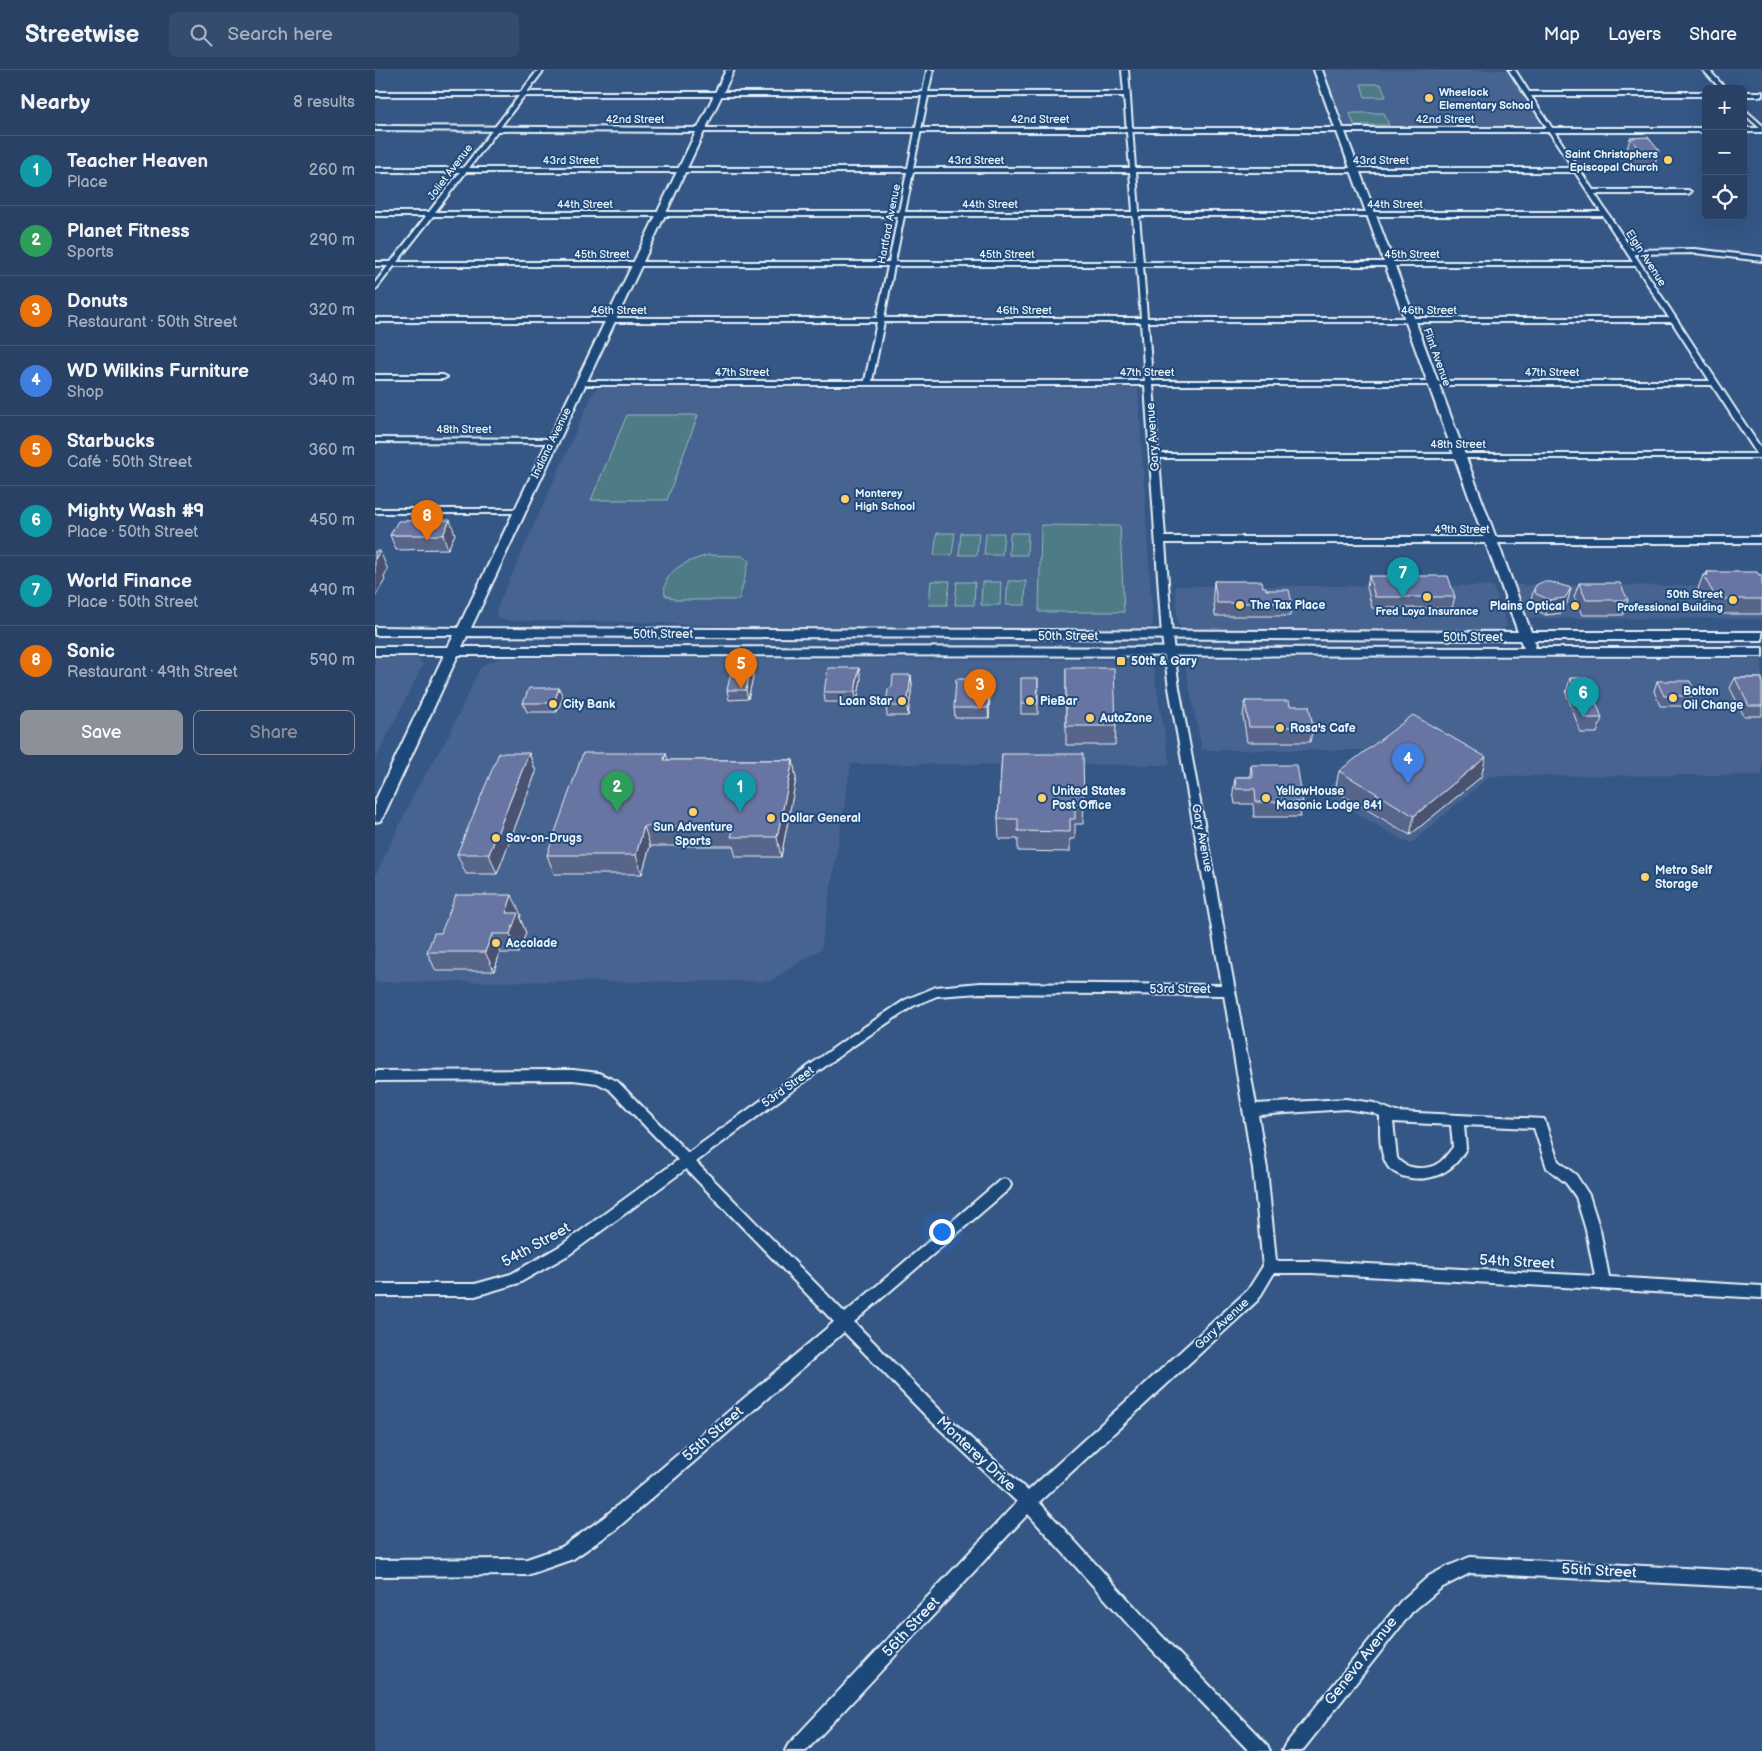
<!DOCTYPE html>
<html lang="en">
<head>
<meta charset="utf-8">
<style>
	body { margin:0; font-family:"Balsamiq Sans",sans-serif; background:#344c6d; color:#f1f3f6 }
	.controls { position:absolute; right:15px; top:15px; display:grid; overflow:hidden; border-radius:8px; box-shadow:0 5px 20px #0002 }
	.controls button { width:45px; height:45px; display:grid; place-items:center; padding:0; border:0; border-bottom:1px solid #445a78; background:#284164; color:#f1f3f6; font:25px sans-serif }
	.you { position:absolute; left:566px; top:1161px; width:18px; height:18px; margin:-12px; border:4px solid #fff; border-radius:50%; background:#1a73e8; box-shadow:0 0 0 8px #1a73e833 }
	.badge { display:grid; place-items:center; width:32px; height:32px; border-radius:50%; background:#8c9099; color:#fff; font-size:16px; font-weight:700 }
	.pin { position:absolute; translate:-50% -41px; filter:drop-shadow(0 1px 2px #0008) }
	.pin::after { content:''; position:absolute; top:26px; width:18px; height:15px; background:inherit; clip-path:polygon(0 0,100% 0,50% 100%) }
	.list { margin:0; padding:0; list-style:none }
	h2 { display:flex; justify-content:space-between; align-items:center; height:65px; margin:0; padding:0 20px; font-size:21px }
	h2 small { font-size:16px; font-weight:400; color:#a5afbf }
	.list li { display:grid; grid-template-columns:32px 1fr auto; gap:15px; align-items:center; box-sizing:border-box; height:70px; padding:0 20px; border-top:1px solid #445a78 }
	.list b { display:block; font-size:19px; white-space:nowrap }
	.list p { margin:0; font-size:16px; white-space:nowrap; color:#a5afbf }
	.list em { font-size:16px; font-style:normal; color:#a5afbf }
	.actions { display:flex; gap:10px; padding:15px 20px }
	.actions a { flex:1; padding:11px 0; border:1px solid #8c9099; border-radius:8px; text-align:center; font-size:18px; color:#8c9099 }
	.actions .main { background:#8c9099; color:#fff }
	.icon { flex:none; width:28px; height:28px; fill:none; stroke:currentColor; stroke-width:2; stroke-linecap:round; stroke-linejoin:round }
	.map { position:relative; flex:none; width:1387px; height:1681px; overflow:hidden }
	header { display:flex; align-items:center; gap:30px; box-sizing:border-box; height:70px; padding:0 25px; background:#284164; border-bottom:1px solid #445a78 }
	header strong { font-size:24px }
	nav { display:flex; gap:28px; margin-inline-start:auto; font-size:18px }
	.search { width:350px; height:45px; background:#344c6d; display:flex; align-items:center; gap:12px; box-sizing:border-box; padding:0 18px; border-radius:8px; color:#a5afbf; font-size:19px }
	main { display:flex }
	aside { flex:1; background:#284164 }
	.map>svg:first-child { display:block }
	.built { fill:#476390 }
	.green { fill:#4e7c86; stroke:#9bb6bf }
	.lines { fill:none; stroke-linecap:round; stroke-linejoin:round }
	.street-casing { stroke:#e8f1f8; stroke-width:4 }
	.secondary-casing { stroke:#e8f1f8; stroke-width:4 }
	.street { fill:#1f4a7a; fill-rule:evenodd }
	.secondary { fill:#1f4a7a; fill-rule:evenodd }
	.wall { fill:#59658b; stroke:#e8f1f8 }
	.shaded-wall { fill:#485271; stroke:#e8f1f8 }
	.building { fill:#6775a2; stroke:#e8f1f8 }
	.poi-dot { fill:#ffd166; stroke:#1f4a7a; stroke-width:2 }
	.labels { text-anchor:middle; dominant-baseline:central; stroke-width:4; stroke-linejoin:round; paint-order:stroke }
	.far-poi-label { font-size:11px; font-weight:bold; fill:#e8f1f8; stroke:#1f4a7a; text-anchor:start }
	.far-street-label { font-size:11px; fill:#e8f1f8; stroke:#1f4a7a }
	.street-label { font-size:12px; fill:#e8f1f8; stroke:#1f4a7a }
	.poi-label { font-size:12px; font-weight:bold; fill:#e8f1f8; stroke:#1f4a7a; text-anchor:start }
	.near-street-label { font-size:15px; fill:#e8f1f8; stroke:#1f4a7a }
</style>
</head>
<body>
<header>
<strong>Streetwise</strong>
<div class="search"><svg class="icon" aria-label="search" viewBox="0 0 24 24"><circle cx="10" cy="10" r="6"/><path d="M15 15l6 6"/></svg>Search here</div>
<nav><a>Map</a><a>Layers</a><a>Share</a></nav>
</header>
<main>
<aside>
<h2>Nearby<small>8 results</small></h2>
<ul class="list">
<li><span class="badge" style="background:#0f9aa8">1</span><div><b>Teacher Heaven</b><p>Place</p></div><em>260 m</em></li>
<li><span class="badge" style="background:#2e9e5b">2</span><div><b>Planet Fitness</b><p>Sports</p></div><em>290 m</em></li>
<li><span class="badge" style="background:#e8710a">3</span><div><b>Donuts</b><p>Restaurant · 50th Street</p></div><em>320 m</em></li>
<li><span class="badge" style="background:#3f7fe0">4</span><div><b>WD Wilkins Furniture</b><p>Shop</p></div><em>340 m</em></li>
<li><span class="badge" style="background:#e8710a">5</span><div><b>Starbucks</b><p>Café · 50th Street</p></div><em>360 m</em></li>
<li><span class="badge" style="background:#0f9aa8">6</span><div><b>Mighty Wash #9</b><p>Place · 50th Street</p></div><em>450 m</em></li>
<li><span class="badge" style="background:#0f9aa8">7</span><div><b>World Finance</b><p>Place · 50th Street</p></div><em>490 m</em></li>
<li><span class="badge" style="background:#e8710a">8</span><div><b>Sonic</b><p>Restaurant · 49th Street</p></div><em>590 m</em></li>
</ul>
<div class="actions"><a class="main">Save</a><a>Share</a></div>
</aside>
<div class="map">
<svg width="1387" height="1681" viewBox="0 0 1387 1681">
	<rect width="100%" height="100%" fill="#355786"/>
	<filter id="ink" filterUnits="userSpaceOnUse"><feTurbulence type="fractalNoise" baseFrequency=".02" numOctaves="2"/><feDisplacementMap in="SourceGraphic" scale="10" xChannelSelector="R" yChannelSelector="G"/><feConvolveMatrix kernelMatrix="1 2 1 2 8 2 1 2 1" color-interpolation-filters="sRGB"/></filter>
	<g filter="url(#ink)">
		<!-- built -->
		<g class="built">
			<polygon points="948,0 1132,0 1168,57 971,57"/>
			<polygon points="222,318 762,318 763,319 778,555 768,560 410,559 262,552 137,551 124,549 121,546 122,538 219,321"/>
			<polygon points="1140,515 1387,516 1387,549 1156,548 1152,545"/>
			<polygon points="800,516 1118,516 1133,556 1123,560 814,560 803,555"/>
			<polygon points="0,587 38,588 44,589 48,595 0,690"/>
			<polygon points="126,588 769,590 778,596 795,695 476,694 446,879 395,911 0,912 0,806 40,722 74,665 104,600 110,594"/>
			<polygon points="823,589 1387,589 1387,705 1115,706 1035,774 945,723 997,686 986,680 827,680 810,596 815,591"/>
		</g>
		<!-- green -->
		<g class="green">
			<polygon points="986,14 1006,14 1011,27 990,27"/>
			<polygon points="975,43 1009,43 1014,55 979,55"/>
			<polygon points="252,345 323,345 292,430 216,430"/>
			<polygon points="666,455 745,456 749,542 664,542"/>
			<polygon points="562,463 580,463 577,485 559,485"/>
			<polygon points="586,463 604,463 602,485 584,485"/>
			<polygon points="611,463 629,463 627,485 609,485"/>
			<polygon points="635,463 653,463 652,485 634,485"/>
			<path d="M334,485L367,486L374,491L364,530H301L290,525C286,500 314,490 334,485Z"/>
			<polygon points="556,511 575,511 572,535 554,535"/>
			<polygon points="633,511 651,511 650,535 631,535"/>
			<polygon points="582,512 600,512 599,535 580,535"/>
			<polygon points="607,512 626,512 625,535 606,535"/>
		</g>
		<g class="lines">
			<defs>
				<g id="street">
					<path d="M163,0H169L152,22H548L552,0H558L553,22H749L747,0H753L760,98H1198L1134,0H1140L1154,22H1331V26H1156L1218,120H1313L1316,122L1313,124H1220L1257,180L1320,179L1387,187V191L1320,183L1259,184L1387,380V388H784L790,467H1387V473H790L797,566L804,618L881,1034L971,1029L999,1033L1021,1042L1169,1049L1183,1091L1201,1105L1214,1125L1225,1160L1234,1207L1387,1216V1228L937,1203H899L883,1230L664,1432L781,1560L892,1675L895,1681H874L769,1572L653,1444L431,1681H410L413,1675L642,1432L553,1348L469,1262L240,1460L198,1489L152,1505L0,1506V1490L152,1489L187,1477L228,1448L459,1252L311,1099L195,1184L144,1213L100,1226H0V1214H100L136,1204L185,1176L303,1090L234,1019L222,1013L198,1010L0,1011V1001L198,1000L224,1003L242,1011L313,1083L467,972L530,930L561,917L605,913L847,915L794,618L787,566L770,315H205L201,313L202,311H490L502,252H0V248H502L513,196H19L2,218L0,219V213L13,196H0V192H16L51,146H0V142H54L85,102H0V98H88L144,26H0V22H146ZM149,26H547L533,98H94ZM553,26H749L755,98H538ZM91,102H532L524,142H60ZM538,102H755L758,142H530ZM761,102H1200L1226,142H764ZM58,146H523L514,192H22ZM529,146H758L761,192H520ZM764,146H1228L1258,192H768ZM519,196H762L766,248H509ZM768,196H1261L1294,248H772ZM509,252H766L770,311H497ZM773,252H1297L1335,311H777ZM778,315H1337L1382,384H783ZM605,923L849,925L878,1099L888,1196L873,1220L653,1421L563,1338L479,1252L634,1119L636,1115L634,1111L629,1109L624,1111L470,1243L321,1092L475,978L538,936L562,926ZM971,1039L998,1043L1005,1046C1005,1062 1004,1081 1012,1095C1015,1101 1021,1103 1027,1106C1054,1114 1079,1103 1091,1078L1089,1055L1159,1058L1172,1098L1191,1113L1201,1127L1211,1160L1220,1206L937,1191H901L892,1099L883,1045ZM1018,1052L1076,1055L1078,1077C1073,1083 1069,1090 1062,1094C1051,1101 1029,1099 1022,1088Z"/>
					<polygon points="1328,0 1334,0 1351,19 1346,19"/>
					<rect x="1368" y="22" width="19" height="4"/>
					<polygon points="1368,38 1387,55 1387,60 1368,43"/>
					<polygon points="0,305 68,305 72,307 68,309 0,309"/>
					<polygon points="0,368 177,369 181,371 177,373 0,372"/>
					<polygon points="0,439 143,439 147,441 143,443 0,443"/>
					<polygon points="1095,1487 1387,1502 1387,1518 1095,1503 1066,1518 1037,1542 927,1681 907,1681 910,1675 1026,1531 1054,1506 1071,1497"/>
				</g>
				<g id="secondary">
					<path d="M351,0H359L331,58H960L939,0H947L968,58H1331V62H970L1156,562H1387V570H1159L1161,575L1159,578H1387V586L83,585L8,747L5,751L0,752V731L69,585H0V577H73L79,565H0V557L83,558L321,62L0,60V56L323,58ZM329,62H962L1143,562L96,558ZM92,566L1145,570L1149,578L87,577Z"/>
					<rect x="1368" y="58" width="19" height="4"/>
				</g>
			</defs>
			<!-- street casing -->
			<use href="#street" class="street-casing"/>
			<!-- secondary casing -->
			<use href="#secondary" class="secondary-casing"/>
			<!-- street -->
			<use href="#street" class="street"/>
			<!-- secondary -->
			<use href="#secondary" class="secondary"/>
		</g>
		<!-- wall -->
		<g class="wall">
			<polygon points="1255,68 1284,81 1279,97 1261,98 1251,84"/>
			<polygon points="80,464 73,479 21,480 15,465"/>
			<polygon points="1332,502 1387,505 1387,544 1341,544 1339,540 1334,540 1323,519 1328,505 1331,505"/>
			<polygon points="994,506 1080,527 1077,538 997,538 992,517"/>
			<polygon points="839,511 888,517 917,533 915,546 840,546 838,524"/>
			<polygon points="1204,513 1253,530 1248,545 1207,545 1199,527"/>
			<polygon points="1196,518 1192,533 1186,543 1171,545 1157,538 1155,533 1159,519"/>
			<polygon points="376,597 378,607 373,629 354,630 352,620"/>
			<polygon points="691,598 741,656 740,675 691,675"/>
			<polygon points="536,605 537,615 533,646 512,646 511,636"/>
			<polygon points="486,608 482,632 450,632 449,622"/>
			<polygon points="663,608 663,644 646,644 646,634"/>
			<polygon points="1195,608 1227,648 1222,663 1206,663 1191,623"/>
			<polygon points="1360,608 1387,608 1387,646 1369,646 1355,618"/>
			<polygon points="1282,611 1322,626 1318,636 1285,636 1279,621"/>
			<polygon points="615,619 614,648 580,648 579,638"/>
			<polygon points="188,627 182,642 152,642 148,633"/>
			<polygon points="870,631 915,636 938,657 935,672 872,672 868,646"/>
			<polygon points="154,683 161,702 122,804 91,804 82,784"/>
			<polygon points="627,684 709,734 708,754 700,754 700,769 695,769 695,782 643,781 643,769 624,769 623,749"/>
			<polygon points="293,690 418,690 421,709 406,787 361,787 358,776 275,776 267,804 179,804 172,785"/>
			<polygon points="876,695 928,732 925,747 879,747 878,734 860,734 858,722 860,707 875,707"/>
			<polygon points="964,701 1106,707 1035,765 960,721"/>
			<polygon points="146,845 145,848 151,863 143,883 125,883 119,901 61,901 52,882 66,863"/>
		</g>
		<!-- shaded-wall -->
		<g class="shaded-wall">
			<polygon points="75,450 80,464 73,479 68,465"/>
			<polygon points="5,481 13,500 9,507 10,510 0,527 0,489"/>
			<polygon points="1196,518 1192,533 1186,543 1171,545 1175,530"/>
			<polygon points="376,597 378,607 373,629 371,620"/>
			<polygon points="484,598 486,608 482,632 480,622"/>
			<polygon points="536,605 537,615 533,646 532,636"/>
			<polygon points="615,609 615,619 614,648 613,638"/>
			<polygon points="184,618 188,627 182,642 179,633"/>
			<polygon points="154,683 161,702 122,804 114,784"/>
			<polygon points="291,683 296,702 289,690"/>
			<polygon points="1111,687 1106,707 1035,765 1039,746"/>
			<polygon points="418,690 421,709 406,787 402,767"/>
			<polygon points="269,756 275,776 267,804 261,785"/>
			<polygon points="137,825 146,845 145,848 151,863 143,883 135,864 131,843"/>
			<polygon points="117,864 125,883 119,901 110,882"/>
		</g>
		<!-- building -->
		<g class="building">
			<polygon points="1273,67 1284,81 1266,82 1255,68"/>
			<polygon points="75,450 68,465 15,465 23,451"/>
			<polygon points="0,481 5,481 0,489"/>
			<polygon points="1332,502 1382,502 1384,505 1387,505 1387,529 1347,529 1345,526 1340,526 1328,505 1333,505"/>
			<polygon points="994,506 1073,506 1080,527 1000,527"/>
			<polygon points="839,511 887,511 888,517 891,517 891,520 914,520 917,533 842,533"/>
			<polygon points="1167,512 1176,512 1196,518 1190,528 1175,530 1161,524 1159,519 1161,515"/>
			<polygon points="1204,513 1245,513 1253,530 1211,530"/>
			<polygon points="376,597 371,620 352,620 357,598"/>
			<polygon points="453,598 484,598 480,622 449,622"/>
			<polygon points="691,598 739,598 741,656 691,656"/>
			<polygon points="518,605 536,605 532,636 511,636 513,619 517,617"/>
			<polygon points="646,608 663,608 662,634 646,634"/>
			<polygon points="1195,608 1212,608 1227,648 1211,648"/>
			<polygon points="1360,608 1387,608 1387,636 1374,636"/>
			<polygon points="581,609 615,609 613,638 579,638"/>
			<polygon points="1282,611 1315,611 1322,626 1289,626"/>
			<polygon points="154,618 184,618 179,633 148,633"/>
			<polygon points="870,631 914,631 915,636 934,636 938,657 874,657"/>
			<polygon points="1038,645 1111,687 1039,746 964,701"/>
			<polygon points="124,683 154,683 114,784 82,784"/>
			<polygon points="208,683 291,683 289,690 418,690 402,767 356,767 359,757 269,756 261,785 172,785"/>
			<polygon points="627,684 708,684 709,734 700,734 700,749 695,749 695,762 643,761 643,749 623,749"/>
			<polygon points="876,695 922,695 928,732 881,732 880,719 861,719 860,707 878,707"/>
			<polygon points="81,825 137,825 131,843 143,843 135,864 117,864 110,882 52,882 59,863 66,863"/>
		</g>
	</g>
	<!-- markers -->
	<g class="poi-dot">
		<circle cx="1054" cy="28" r="5"/>
		<circle cx="1293" cy="90" r="5"/>
		<circle cx="470" cy="429" r="5"/>
		<circle cx="1052" cy="527" r="5"/>
		<circle cx="1358" cy="530" r="5"/>
		<circle cx="865" cy="535" r="5"/>
		<circle cx="1200" cy="536" r="5"/>
		<rect x="741" y="586" width="10" height="10" rx="2.5"/>
		<circle cx="1298" cy="628" r="5"/>
		<circle cx="527" cy="631" r="5"/>
		<circle cx="655" cy="631" r="5"/>
		<circle cx="178" cy="634" r="5"/>
		<circle cx="715" cy="648" r="5"/>
		<circle cx="905" cy="658" r="5"/>
		<circle cx="667" cy="728" r="5"/>
		<circle cx="891" cy="728" r="5"/>
		<circle cx="318" cy="742" r="5"/>
		<circle cx="396" cy="748" r="5"/>
		<circle cx="121" cy="768" r="5"/>
		<circle cx="1270" cy="807" r="5"/>
		<circle cx="121" cy="873" r="5"/>
	</g>
	<g class="labels">
		<!-- far-poi labels -->
		<g class="far-poi-label">
			<text x="1064" y="22">Wheelock<tspan x="1064" dy="13">Elementary School</tspan></text>
			<text x="1283" y="84" text-anchor="end">Saint Christophers<tspan x="1283" dy="13">Episcopal Church</tspan></text>
			<text x="480" y="423">Monterey<tspan x="480" dy="13">High School</tspan></text>
			<text x="1348" y="524" text-anchor="end">50th Street<tspan x="1348" dy="13">Professional Building</tspan></text>
			<text x="1052" y="541" text-anchor="middle">Fred Loya Insurance</text>
		</g>
		<!-- far-street labels -->
		<g class="far-street-label">
			<text x="260" y="49">42nd Street</text>
			<text x="665" y="49">42nd Street</text>
			<text x="1070" y="49">42nd Street</text>
			<text x="196" y="90">43rd Street</text>
			<text x="601" y="90">43rd Street</text>
			<text x="1006" y="90">43rd Street</text>
			<text transform="translate(75 102) rotate(-53)">Joliet Avenue</text>
			<text x="210" y="134">44th Street</text>
			<text x="615" y="134">44th Street</text>
			<text x="1020" y="134">44th Street</text>
			<text transform="translate(514 154) rotate(-79)">Hartford Avenue</text>
			<text x="227" y="184">45th Street</text>
			<text x="632" y="184">45th Street</text>
			<text x="1037" y="184">45th Street</text>
			<text transform="translate(1271 188) rotate(57)">Elgin Avenue</text>
			<text x="244" y="240">46th Street</text>
			<text x="649" y="240">46th Street</text>
			<text x="1054" y="240">46th Street</text>
			<text transform="translate(1062 287) rotate(70)">Flint Avenue</text>
			<text x="367" y="302">47th Street</text>
			<text x="772" y="302">47th Street</text>
			<text x="1177" y="302">47th Street</text>
			<text x="89" y="359">48th Street</text>
			<text transform="translate(176 373) rotate(-64)">Indiana Avenue</text>
			<text x="1083" y="374">48th Street</text>
			<text x="1087" y="459">49th Street</text>
		</g>
		<!-- street labels -->
		<g class="street-label">
			<text transform="translate(778 367) rotate(-94)">Gary Avenue</text>
			<text x="288" y="564">50th Street</text>
			<text x="693" y="566">50th Street</text>
			<text x="1098" y="567">50th Street</text>
			<text transform="translate(827 768) rotate(79)">Gary Avenue</text>
			<text x="805" y="919">53rd Street</text>
			<text transform="translate(413 1017) rotate(-36)">53rd Street</text>
			<text transform="translate(847 1254) rotate(-43)">Gary Avenue</text>
		</g>
		<!-- poi labels -->
		<g class="poi-label">
			<text x="875" y="535">The Tax Place</text>
			<text x="1190" y="536" text-anchor="end">Plains Optical</text>
			<text x="756" y="591">50th &amp; Gary</text>
			<text x="1308" y="621">Bolton<tspan x="1308" dy="14">Oil Change</tspan></text>
			<text x="517" y="631" text-anchor="end">Loan Star</text>
			<text x="665" y="631">PieBar</text>
			<text x="188" y="634">City Bank</text>
			<text x="725" y="648">AutoZone</text>
			<text x="915" y="658">Rosa's Cafe</text>
			<text x="677" y="721">United States<tspan x="677" dy="14">Post Office</tspan></text>
			<text x="901" y="721">YellowHouse<tspan x="901" dy="14">Masonic Lodge 841</tspan></text>
			<text x="406" y="748">Dollar General</text>
			<text x="318" y="757" text-anchor="middle">Sun Adventure<tspan x="318" dy="14">Sports</tspan></text>
			<text x="131" y="768">Sav-on-Drugs</text>
			<text x="1280" y="800">Metro Self<tspan x="1280" dy="14">Storage</tspan></text>
			<text x="131" y="873">Accolade</text>
		</g>
		<!-- near-street labels -->
		<g class="near-street-label">
			<text transform="translate(161 1175) rotate(-29)">54th Street</text>
			<text transform="translate(1142 1192) rotate(3)">54th Street</text>
			<text transform="translate(338 1364) rotate(-41)">55th Street</text>
			<text transform="translate(601 1384) rotate(43)">Monterey Drive</text>
			<text transform="translate(1224 1501) rotate(3)">55th Street</text>
			<text transform="translate(536 1557) rotate(-47)">56th Street</text>
			<text transform="translate(986 1591) rotate(-52)">Geneva Avenue</text>
		</g>
	</g>
</svg>
<div class="controls">
<button>+</button>
<button>−</button>
<button><svg class="icon" aria-label="locate" viewBox="0 0 24 24"><circle cx="12" cy="12" r="6"/><path d="M12 2v4M12 18v4M2 12h4M18 12h4"/></svg></button>
</div>
<div class="you"></div>
<div class="pin badge" style="left:365px;top:742px;background:#0f9aa8">1</div>
<div class="pin badge" style="left:242px;top:742px;background:#2e9e5b">2</div>
<div class="pin badge" style="left:605px;top:640px;background:#e8710a">3</div>
<div class="pin badge" style="left:1033px;top:714px;background:#3f7fe0">4</div>
<div class="pin badge" style="left:366px;top:619px;background:#e8710a">5</div>
<div class="pin badge" style="left:1208px;top:648px;background:#0f9aa8">6</div>
<div class="pin badge" style="left:1028px;top:528px;background:#0f9aa8">7</div>
<div class="pin badge" style="left:52px;top:471px;background:#e8710a">8</div>
</div>
</main>
</body>
</html>
